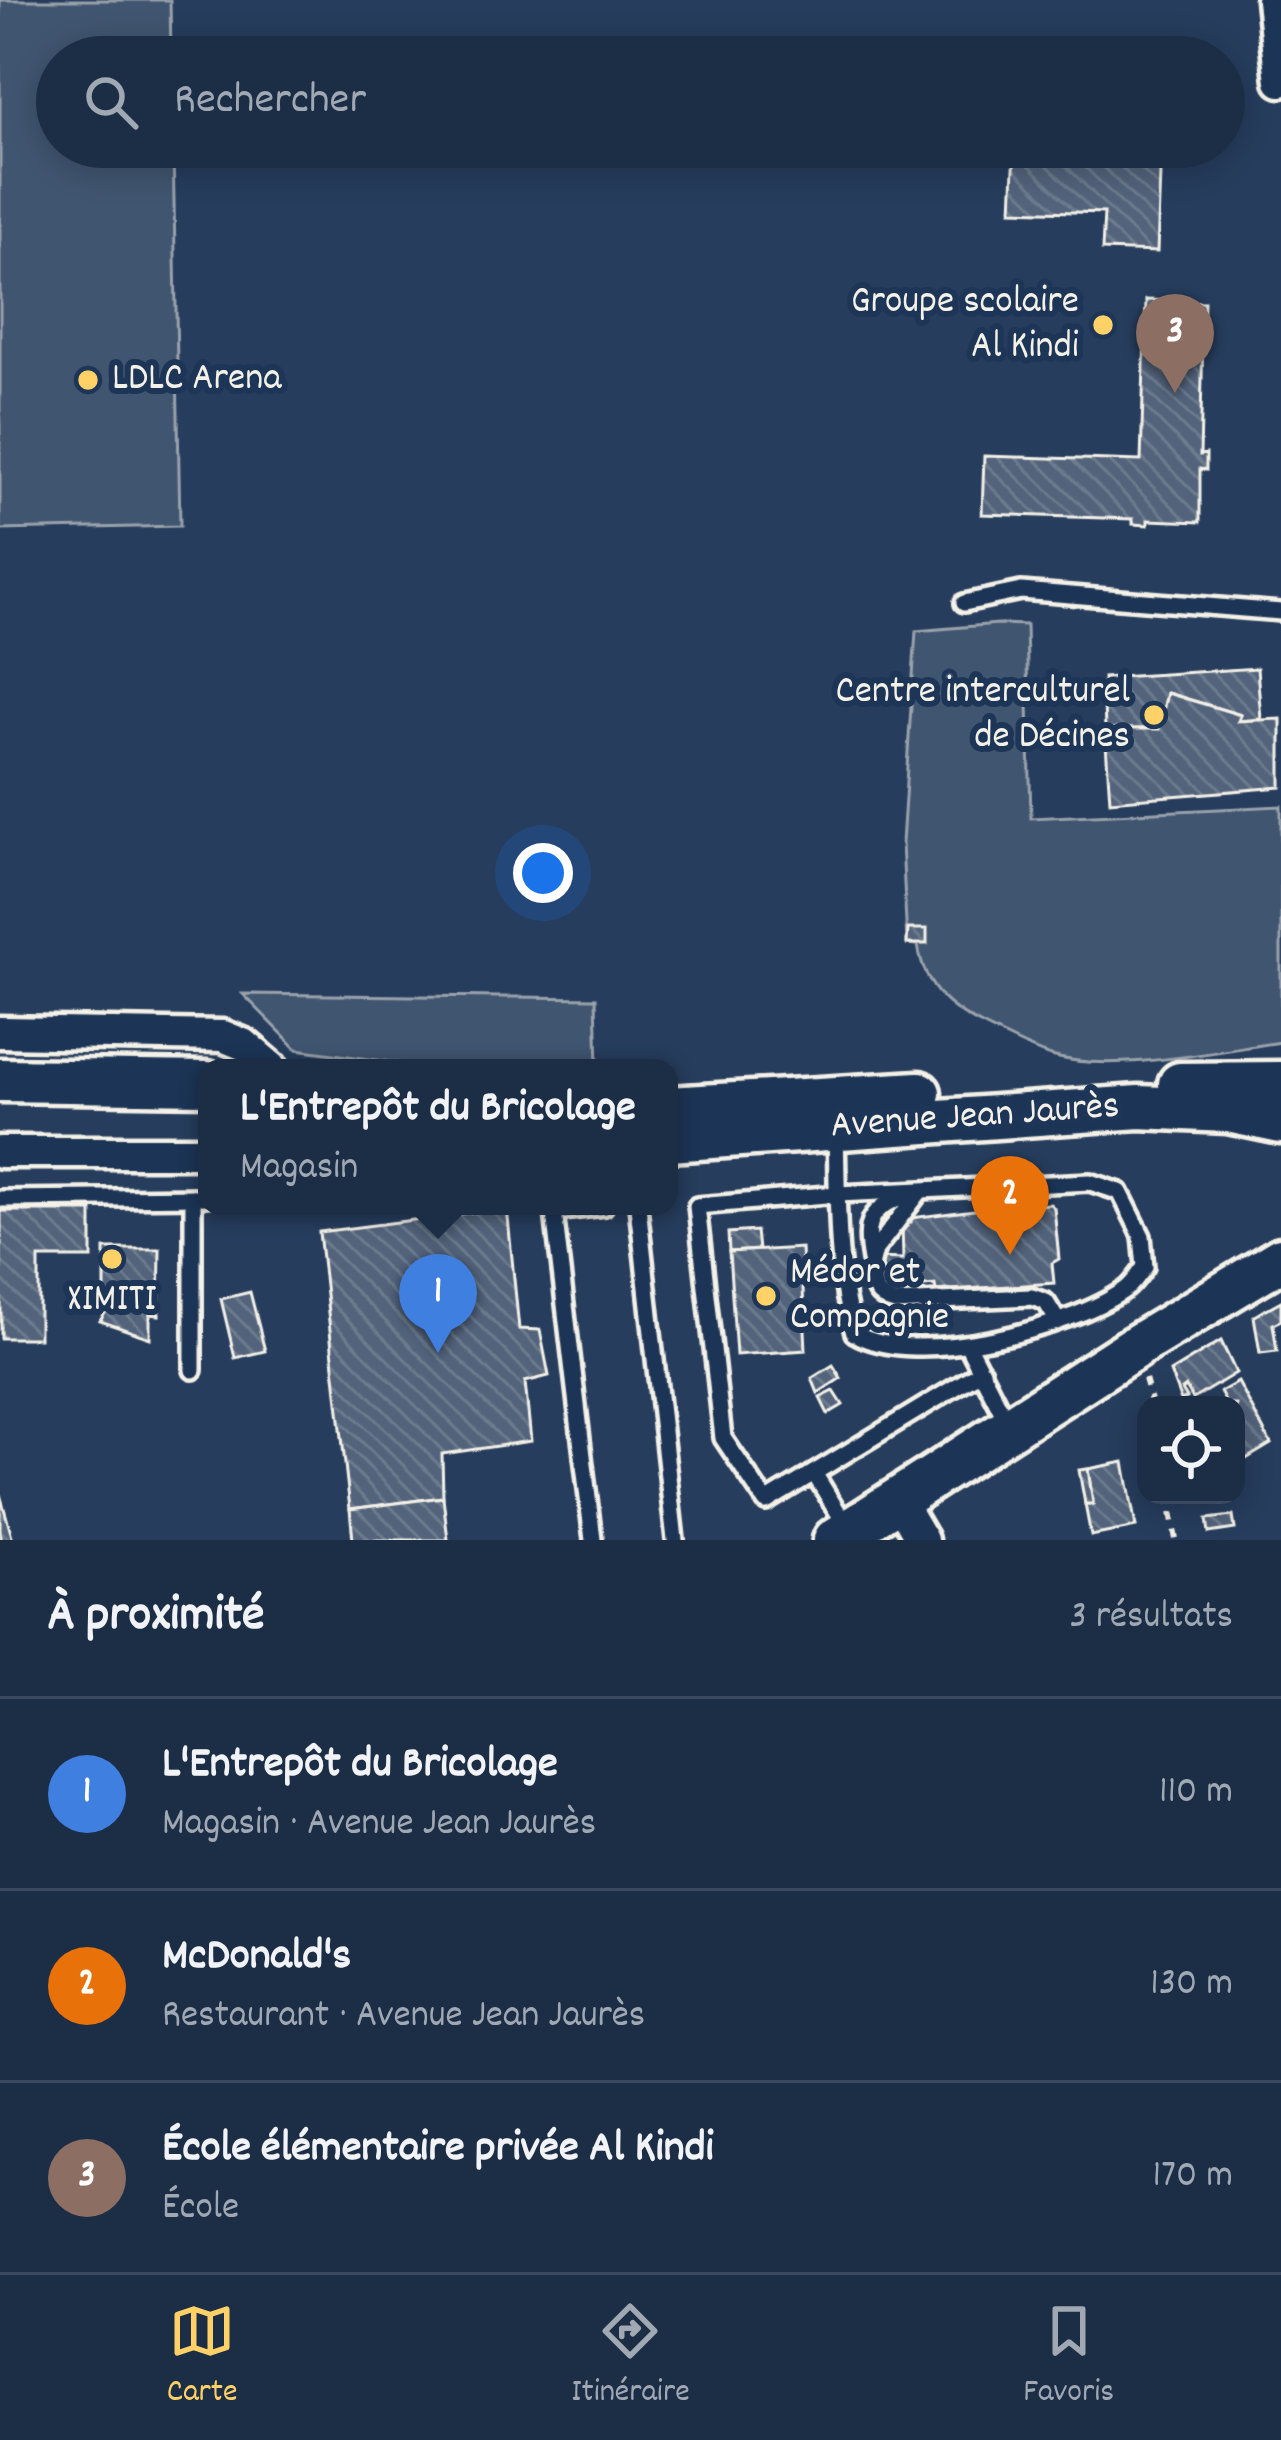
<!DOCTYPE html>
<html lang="fr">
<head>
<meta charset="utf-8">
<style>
	body { margin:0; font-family:Dekko,sans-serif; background:#25364d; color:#f1f3f6 }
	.controls { position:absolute; right:36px; bottom:36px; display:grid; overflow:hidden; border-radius:24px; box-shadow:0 6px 30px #0003 }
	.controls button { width:108px; height:108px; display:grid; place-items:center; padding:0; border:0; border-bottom:3px solid #3a4a5f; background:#1c2e46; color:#f1f3f6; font:60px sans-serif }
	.you { position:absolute; left:543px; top:873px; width:42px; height:42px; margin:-30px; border:9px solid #fff; border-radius:50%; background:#1a73e8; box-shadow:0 0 0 18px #1a73e833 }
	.badge { display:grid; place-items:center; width:78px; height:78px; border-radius:50%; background:#ffd166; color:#fff; font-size:39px; font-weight:700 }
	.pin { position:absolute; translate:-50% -99px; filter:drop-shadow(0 3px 6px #0008) }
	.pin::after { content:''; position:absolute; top:63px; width:42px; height:36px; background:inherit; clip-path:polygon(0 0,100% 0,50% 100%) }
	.popup { position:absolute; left:198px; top:1059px; width:480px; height:156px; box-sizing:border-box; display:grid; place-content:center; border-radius:24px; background:#1c2e46; filter:drop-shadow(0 3px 9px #0005); font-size:39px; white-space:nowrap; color:#a0a8b3 }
	.popup b { font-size:45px; color:#f1f3f6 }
	.popup::after { content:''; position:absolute; left:50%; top:100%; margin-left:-24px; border:24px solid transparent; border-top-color:#1c2e46 }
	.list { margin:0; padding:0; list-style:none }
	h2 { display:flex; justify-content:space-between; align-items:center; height:156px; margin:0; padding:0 48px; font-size:51px }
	h2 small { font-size:39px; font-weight:400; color:#a0a8b3 }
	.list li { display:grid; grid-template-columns:78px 1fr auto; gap:36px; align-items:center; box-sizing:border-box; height:192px; padding:0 48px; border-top:3px solid #3a4a5f }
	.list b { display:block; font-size:45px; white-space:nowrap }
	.list p { margin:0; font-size:39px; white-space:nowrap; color:#a0a8b3 }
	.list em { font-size:39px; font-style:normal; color:#a0a8b3 }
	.icon { flex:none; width:66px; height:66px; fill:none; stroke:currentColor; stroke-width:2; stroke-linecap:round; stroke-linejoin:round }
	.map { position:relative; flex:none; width:1281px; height:1540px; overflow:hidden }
	.search { position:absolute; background:#1c2e46; box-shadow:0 6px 30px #0003; left:36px; right:36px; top:36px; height:132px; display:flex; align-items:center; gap:30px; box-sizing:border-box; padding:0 42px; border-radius:66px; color:#a0a8b3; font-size:45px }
	.sheet { height:732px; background:#1c2e46 }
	nav { display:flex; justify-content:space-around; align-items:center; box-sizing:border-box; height:168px; border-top:3px solid #3a4a5f; background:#1c2e46; font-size:33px; color:#a0a8b3 }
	nav a { display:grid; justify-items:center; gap:6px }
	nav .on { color:#ffd166 }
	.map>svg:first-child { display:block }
	.green { fill:#40546f; stroke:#9aa2ac; stroke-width:3 }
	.building { fill:url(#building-back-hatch); stroke:#f4f1e8; stroke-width:3 }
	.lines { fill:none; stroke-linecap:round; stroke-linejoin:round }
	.lane-casing { stroke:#f4f1e8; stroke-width:24 }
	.street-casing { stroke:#f4f1e8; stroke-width:39 }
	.secondary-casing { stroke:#f4f1e8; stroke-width:51 }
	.path { stroke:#f4f1e8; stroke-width:6; stroke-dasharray:9 9; stroke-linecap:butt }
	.lane { stroke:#1d3557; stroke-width:15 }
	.street { stroke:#1d3557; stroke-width:30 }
	.secondary { stroke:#1d3557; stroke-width:42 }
	.poi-dot { fill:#ffd166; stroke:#1d3557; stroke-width:4.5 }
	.labels { text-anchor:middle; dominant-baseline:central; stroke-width:12; stroke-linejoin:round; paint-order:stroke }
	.poi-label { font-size:39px; fill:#f4f1e8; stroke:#1d3557; text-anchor:end }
	.street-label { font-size:39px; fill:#f4f1e8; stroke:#1d3557 }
</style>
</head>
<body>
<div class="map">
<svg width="1281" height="1540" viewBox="0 0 1281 1540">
	<defs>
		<pattern id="building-back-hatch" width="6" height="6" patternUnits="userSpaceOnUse" patternTransform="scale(3)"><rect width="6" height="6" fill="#52647b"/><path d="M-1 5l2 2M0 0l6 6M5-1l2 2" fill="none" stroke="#6c7b8e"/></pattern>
	</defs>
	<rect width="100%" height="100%" fill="#263d5d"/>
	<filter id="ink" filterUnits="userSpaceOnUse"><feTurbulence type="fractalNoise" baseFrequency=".00833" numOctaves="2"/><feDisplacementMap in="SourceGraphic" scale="24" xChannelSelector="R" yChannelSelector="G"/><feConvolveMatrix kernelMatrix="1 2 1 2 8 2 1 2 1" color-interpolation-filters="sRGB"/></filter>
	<g filter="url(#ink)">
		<!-- green -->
		<g class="green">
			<polygon points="0,0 170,0 171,57 57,57 57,147 173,147 180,526 0,530"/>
			<path d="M998,624L1026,625L1031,818L1281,806V1042C1217,1051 1112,1074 1051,1056C1031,1050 1011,1039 992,1030C951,1011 925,991 918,945L907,944L902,843L916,631Z"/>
			<polygon points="243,994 596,998 598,1068 435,1068 297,1049"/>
		</g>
		<!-- building -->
		<g class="building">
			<polygon points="1015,147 1161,147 1157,252 1102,250 1104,213 1012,210"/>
			<polygon points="1146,300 1204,302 1200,455 1206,454 1206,470 1200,469 1200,522 1148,520 1148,525 1133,524 1133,519 982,514 984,456 1141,461"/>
			<polygon points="1257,668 1261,719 1238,721 1241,715 1167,693 1159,729 1105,729 1103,678"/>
			<polygon points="1167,693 1241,715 1238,721 1281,719 1281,787 1110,801 1105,729 1159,729"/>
			<polygon points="908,929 927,929 927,944 907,944"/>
			<polygon points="1050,1204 1054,1208 1059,1259 1052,1263 1054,1283 936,1291 935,1285 891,1289 885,1285 883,1270 878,1271 877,1258 903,1259 902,1222 911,1222 911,1218 990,1208 997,1212 1030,1210 1034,1205"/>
			<polygon points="507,1208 519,1329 540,1330 549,1376 525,1382 531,1441 442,1454 443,1497 350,1509 319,1232"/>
			<polygon points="1,1211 92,1211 92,1258 39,1258 39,1338 1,1338"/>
			<polygon points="756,1231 758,1250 729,1252 728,1233"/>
			<polygon points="801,1248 806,1350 736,1355 729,1252"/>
			<polygon points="105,1249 160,1249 159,1315 150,1314 150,1338 100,1321 105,1313"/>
			<polygon points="250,1292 265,1351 235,1358 221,1299"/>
			<polygon points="1281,1301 1281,1320 1273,1324 1277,1351 1260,1353 1254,1316"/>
			<polygon points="1221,1341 1236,1373 1193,1399 1186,1387 1182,1390 1187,1398 1181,1401 1170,1372"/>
			<polygon points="833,1365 841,1378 818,1393 812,1378"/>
			<polygon points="1238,1382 1271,1444 1236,1465 1236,1405 1227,1405 1220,1392"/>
			<polygon points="834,1391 843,1405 828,1414 820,1398"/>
			<polygon points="1124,1462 1136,1527 1091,1536 1085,1504 1093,1504 1088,1469"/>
			<polygon points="1088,1469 1093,1504 1085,1504 1079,1470"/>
			<polygon points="0,1494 13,1540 0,1540"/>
			<polygon points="443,1497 448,1540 353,1540 350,1509"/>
			<polygon points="1233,1516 1235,1529 1209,1533 1207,1519"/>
		</g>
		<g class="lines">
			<defs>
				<g id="lane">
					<polyline points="964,603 1021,591 1281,612"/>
					<path d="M836,1131C838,1196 835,1270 854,1333C914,1369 1070,1329 1126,1289C1133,1284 1139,1274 1145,1267L1142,1236L1120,1192L1090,1182L838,1194L697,1206L723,1438L766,1502L982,1371"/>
					<path d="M907,1195C869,1208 864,1223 871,1260C875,1283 869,1296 895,1303L1032,1297L1046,1302L1057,1320"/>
					<polyline points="193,1197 193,1370"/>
					<polyline points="0,1199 207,1197"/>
					<polyline points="638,1206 675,1540"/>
					<polyline points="872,1262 875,1250 919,1193"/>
					<polyline points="967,1344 1009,1426"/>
					<polyline points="814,1473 847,1527"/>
					<polyline points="593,1540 554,1212 604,1206"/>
				</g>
				<g id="street">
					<polyline points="1272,0 1281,81"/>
					<polyline points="0,1032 223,1036 245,1045 272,1068"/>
					<polyline points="0,1152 207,1152"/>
					<polyline points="899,1501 922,1540"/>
				</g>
				<g id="secondary">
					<polyline points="0,1080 207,1083"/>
					<polyline points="1180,1084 1281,1083"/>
					<polyline points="669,1108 919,1093"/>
					<polyline points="669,1140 1139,1107 1228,1111 1281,1122"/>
					<polyline points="835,1540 1135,1347 1281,1259"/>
				</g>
			</defs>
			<!-- lane casing -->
			<use href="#lane" class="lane-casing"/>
			<!-- street casing -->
			<use href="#street" class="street-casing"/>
			<!-- secondary casing -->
			<use href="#secondary" class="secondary-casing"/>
			<!-- path -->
			<g class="path">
				<polyline points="1145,1379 1152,1405"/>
				<polyline points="1168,1495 1176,1540"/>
			</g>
			<!-- lane -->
			<use href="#lane" class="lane"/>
			<!-- street -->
			<use href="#street" class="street"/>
			<!-- secondary -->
			<use href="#secondary" class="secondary"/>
		</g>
	</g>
	<!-- markers -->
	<g class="poi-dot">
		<circle cx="1103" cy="325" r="12"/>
		<circle cx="88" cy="380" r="12"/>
		<circle cx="1154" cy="715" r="12"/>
		<circle cx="112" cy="1259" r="12"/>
		<circle cx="766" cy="1296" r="12"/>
	</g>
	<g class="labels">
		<!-- poi labels -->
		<g class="poi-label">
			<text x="1079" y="303">Groupe scolaire<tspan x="1079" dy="45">Al Kindi</tspan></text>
			<text x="112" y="380" text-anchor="start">LDLC Arena</text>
			<text x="1130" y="693">Centre interculturel<tspan x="1130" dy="45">de Décines</tspan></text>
			<text x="790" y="1274" text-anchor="start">Médor et<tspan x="790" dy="45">Compagnie</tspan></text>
			<text x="112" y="1301" text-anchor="middle">XIMITI</text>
		</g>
		<!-- street labels -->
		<g class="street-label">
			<text transform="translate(975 1118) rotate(-4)">Avenue Jean Jaurès</text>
		</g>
	</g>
</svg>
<div class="controls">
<button><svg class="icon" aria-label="locate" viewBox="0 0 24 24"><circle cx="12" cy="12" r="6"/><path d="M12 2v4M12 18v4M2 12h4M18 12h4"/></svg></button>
</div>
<div class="you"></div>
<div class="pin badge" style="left:438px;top:1353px;background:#3f7fe0">1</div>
<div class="popup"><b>L'Entrepôt du Bricolage</b>Magasin</div>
<div class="pin badge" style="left:1010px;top:1255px;background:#e8710a">2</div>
<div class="pin badge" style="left:1175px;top:393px;background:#8d6e63">3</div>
<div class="search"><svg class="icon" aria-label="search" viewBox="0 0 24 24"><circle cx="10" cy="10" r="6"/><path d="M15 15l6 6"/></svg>Rechercher</div>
</div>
<section class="sheet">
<h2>À proximité<small>3 résultats</small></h2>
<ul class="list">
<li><span class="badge" style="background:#3f7fe0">1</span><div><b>L'Entrepôt du Bricolage</b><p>Magasin · Avenue Jean Jaurès</p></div><em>110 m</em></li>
<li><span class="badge" style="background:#e8710a">2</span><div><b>McDonald's</b><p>Restaurant · Avenue Jean Jaurès</p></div><em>130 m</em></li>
<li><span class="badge" style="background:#8d6e63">3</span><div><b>École élémentaire privée Al Kindi</b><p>École</p></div><em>170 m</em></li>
</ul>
</section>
<nav>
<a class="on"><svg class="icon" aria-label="map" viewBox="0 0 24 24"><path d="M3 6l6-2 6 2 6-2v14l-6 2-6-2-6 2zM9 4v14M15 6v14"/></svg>Carte</a>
<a><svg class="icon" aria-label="directions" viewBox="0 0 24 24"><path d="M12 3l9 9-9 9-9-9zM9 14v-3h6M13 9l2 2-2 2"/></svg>Itinéraire</a>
<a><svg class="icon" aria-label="saved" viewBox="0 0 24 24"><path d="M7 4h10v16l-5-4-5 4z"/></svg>Favoris</a>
</nav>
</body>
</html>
